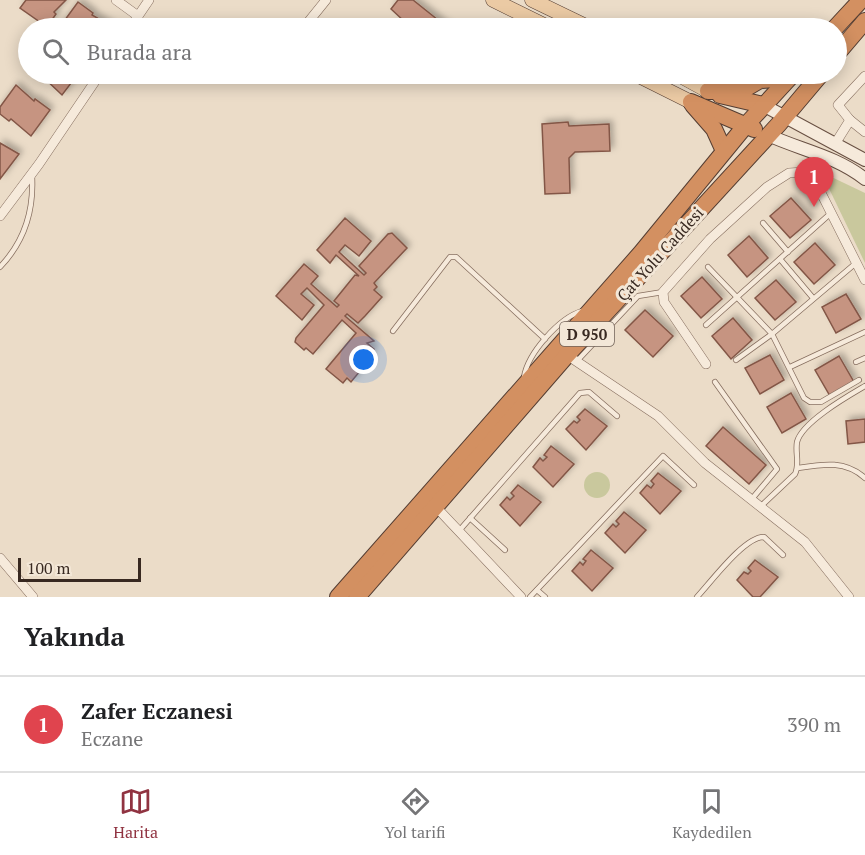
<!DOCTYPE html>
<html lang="tr">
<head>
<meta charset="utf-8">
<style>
	body { margin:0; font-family:"PT Serif",serif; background:#f2f2f2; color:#202124 }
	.scale { position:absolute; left:18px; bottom:15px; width:123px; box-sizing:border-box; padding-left:6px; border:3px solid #382921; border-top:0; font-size:16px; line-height:21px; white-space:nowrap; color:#382921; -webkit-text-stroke:4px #f3e7d7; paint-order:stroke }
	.you { position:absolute; left:364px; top:360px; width:21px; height:21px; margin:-15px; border:4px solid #fff; border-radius:50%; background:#1a73e8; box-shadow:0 0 0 9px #1a73e833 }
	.badge { display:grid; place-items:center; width:39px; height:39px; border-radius:50%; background:#903341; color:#fff; font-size:20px; font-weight:700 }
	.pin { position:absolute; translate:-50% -50px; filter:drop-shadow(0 2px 3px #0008) }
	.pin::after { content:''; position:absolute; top:32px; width:21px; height:18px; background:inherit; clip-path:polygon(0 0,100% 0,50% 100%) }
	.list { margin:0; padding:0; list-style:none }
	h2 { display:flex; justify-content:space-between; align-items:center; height:78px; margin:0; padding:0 24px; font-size:26px }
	h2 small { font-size:20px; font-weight:400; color:#757577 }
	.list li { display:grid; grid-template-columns:39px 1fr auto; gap:18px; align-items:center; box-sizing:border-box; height:96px; padding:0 24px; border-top:2px solid #e0e0e0 }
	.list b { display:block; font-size:22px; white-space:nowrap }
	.list p { margin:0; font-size:20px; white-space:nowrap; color:#757577 }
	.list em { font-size:20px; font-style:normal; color:#757577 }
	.icon { flex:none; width:33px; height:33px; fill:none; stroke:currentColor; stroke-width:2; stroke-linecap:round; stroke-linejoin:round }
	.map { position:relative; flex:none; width:865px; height:597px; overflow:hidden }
	.search { position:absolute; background:#fff; box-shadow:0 3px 15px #0003; left:18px; right:18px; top:18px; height:66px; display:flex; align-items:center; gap:15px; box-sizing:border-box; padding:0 21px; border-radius:33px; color:#757577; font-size:22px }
	.sheet { height:174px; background:#fff }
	nav { display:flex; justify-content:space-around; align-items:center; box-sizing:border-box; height:84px; border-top:2px solid #e0e0e0; background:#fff; font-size:16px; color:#757577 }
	nav a { display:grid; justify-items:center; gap:3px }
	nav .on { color:#903341 }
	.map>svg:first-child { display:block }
	.green { fill:#c9c89d }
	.building { fill:#c69481; stroke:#835646; stroke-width:1.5; filter:url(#shadow) }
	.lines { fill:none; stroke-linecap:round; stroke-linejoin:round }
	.lane-casing { stroke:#866e5f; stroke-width:6 }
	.street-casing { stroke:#866e5f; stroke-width:10 }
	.secondary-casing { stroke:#684f42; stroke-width:14 }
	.primary-casing { stroke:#543d32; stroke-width:15 }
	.highway-casing { stroke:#543d32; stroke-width:18 }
	.lane { stroke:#f6eadb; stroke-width:4.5 }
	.street { stroke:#f6eadb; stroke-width:9 }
	.secondary { stroke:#f6eadb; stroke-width:12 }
	.primary { stroke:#ebcaa4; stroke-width:14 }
	.highway { stroke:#d39061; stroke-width:16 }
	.labels { text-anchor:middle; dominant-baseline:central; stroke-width:6; stroke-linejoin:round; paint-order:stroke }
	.shield { fill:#f3e7d7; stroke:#706258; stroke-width:1.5 }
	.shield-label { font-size:15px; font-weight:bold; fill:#382921 }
	.street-label { font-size:16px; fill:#382921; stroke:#f3e7d7 }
</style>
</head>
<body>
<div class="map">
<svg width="865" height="597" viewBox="0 0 865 597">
	<defs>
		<filter id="shadow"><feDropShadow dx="3.5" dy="-3.5" stdDeviation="3" flood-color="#0004"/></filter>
	</defs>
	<rect width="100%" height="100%" fill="#ebdcc8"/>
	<!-- green -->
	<g class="green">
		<polygon points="821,172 865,193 865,263"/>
		<circle cx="597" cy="485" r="13"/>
	</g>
	<!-- building -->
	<g class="building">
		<polygon points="26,0 66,0 54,12 56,14 47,27 20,8"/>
		<polygon points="398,0 413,0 448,28 401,28 406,23 391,9"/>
		<polygon points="78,2 93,13 92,15 113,27 111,28 59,28"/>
		<polygon points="33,74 78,74 62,95 43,77 41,80"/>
		<polygon points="16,85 34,101 35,99 50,110 31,136 11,119 9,121 0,114 0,107"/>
		<polygon points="568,122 569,126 609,124 610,151 575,152 569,158 570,193 545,194 542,124"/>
		<polygon points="0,143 19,154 0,179"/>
		<polygon points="791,198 811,220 790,238 770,216"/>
		<polygon points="345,218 371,241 359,256 345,245 339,252 364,275 366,273 359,266 388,234 392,233 407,248 374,283 377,287 374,290 382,297 365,316 358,323 347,314 345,316 374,341 367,343 374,349 367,358 370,359 351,382 347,378 343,383 326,369 356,333 342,320 313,354 306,348 304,350 295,342 296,338 324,305 307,288 301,294 314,305 302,320 276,296 304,264 318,276 311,284 337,307 339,305 334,301 355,275 359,276 336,255 330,263 317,250"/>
		<polygon points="749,236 768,258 747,277 728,255"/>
		<polygon points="815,243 835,265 814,284 794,262"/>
		<polygon points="702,277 722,299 701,318 681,296"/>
		<polygon points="776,280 796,302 775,320 755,298"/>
		<polygon points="846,294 861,319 836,333 822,307"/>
		<polygon points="645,310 673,336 653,357 625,330"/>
		<polygon points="733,318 752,340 731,359 712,336"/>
		<polygon points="770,355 784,380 760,394 745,368"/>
		<polygon points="839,356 854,382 830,396 815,370"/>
		<polygon points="791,393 806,419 782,433 767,407"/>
		<polygon points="585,409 607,426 586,450 566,429 574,421 577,423 580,420 577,417"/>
		<polygon points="865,419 865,442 848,444 846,421"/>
		<polygon points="723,427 766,465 749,484 706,446"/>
		<polygon points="551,446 574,464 553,487 533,467 540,458 543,461 547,457 544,455"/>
		<polygon points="658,473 681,491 660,514 640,493 647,485 651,488 654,484 651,481"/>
		<polygon points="518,485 541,502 520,526 500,505 507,497 510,500 514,496 511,493"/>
		<polygon points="624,512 646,530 625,553 605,533 613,524 616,527 619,524 616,521"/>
		<polygon points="591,550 613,568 592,591 572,571 580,562 583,565 586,561 583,559"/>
		<polygon points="755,560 778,577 760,597 753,597 737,580 744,572 748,574 751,571 748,568"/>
	</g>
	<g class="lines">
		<defs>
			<g id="lane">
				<polyline points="763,223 788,252"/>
				<polyline points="780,259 813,298"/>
				<polyline points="856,263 772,334 804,398 810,402 821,402 859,380"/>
				<path d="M0,267C24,242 34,211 32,176"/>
				<polyline points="708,267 772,334 736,360"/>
				<polyline points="706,325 831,213"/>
				<polyline points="393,331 450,257 456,257 545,339"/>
				<polyline points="577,361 638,296 663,292"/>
				<polyline points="856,362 865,358"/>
				<polyline points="790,367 865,332"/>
				<path d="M524,377C528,353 559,318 582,311"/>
				<polyline points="715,382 777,469 751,500"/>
				<path d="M798,468C823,464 845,460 865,478"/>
				<path d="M760,507L795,474C800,464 795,453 797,442C802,422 848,396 865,386"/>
				<polyline points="470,518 505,550"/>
				<polyline points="458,532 580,393 589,392 617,416"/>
				<polyline points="537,590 545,597"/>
				<polyline points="530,597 663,456 694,485"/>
				<path d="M697,597C711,582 745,536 764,537L783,555"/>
			</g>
			<g id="street">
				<polyline points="116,0 138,16"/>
				<polyline points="305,26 326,0"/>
				<polyline points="130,28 149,0"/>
				<polyline points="850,120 865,132"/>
				<polyline points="835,144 850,120 838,105 865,76"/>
				<polyline points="0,216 39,164 100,74"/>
				<polyline points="567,355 658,416 705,463 805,542 849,597"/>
				<polyline points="706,364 664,302 663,292 710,239 767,187 789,173 804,172 813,177 865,280"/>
				<polyline points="436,507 521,597"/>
				<polyline points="0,558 33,597"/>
			</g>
			<g id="secondary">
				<polyline points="763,105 865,160"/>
				<path d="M768,135C801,150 836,156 865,179"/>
			</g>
			<g id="primary">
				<polyline points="493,0 550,28"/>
				<polyline points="532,0 590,28"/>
				<polyline points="635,74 691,102"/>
				<polyline points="677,74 708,91"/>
			</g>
			<g id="highway">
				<polyline points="835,28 861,0"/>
				<polyline points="836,55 865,21"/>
				<polyline points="708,91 723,91 748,87 760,80 789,78"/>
				<polyline points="720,95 763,105"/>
				<polyline points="691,102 754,129"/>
				<polyline points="693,105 714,129 724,151"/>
				<polyline points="338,597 641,253 746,125 793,74"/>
				<polyline points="357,597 567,355 778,125 821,74"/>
			</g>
		</defs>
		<!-- lane casing -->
		<use href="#lane" class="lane-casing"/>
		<!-- street casing -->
		<use href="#street" class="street-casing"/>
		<!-- secondary casing -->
		<use href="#secondary" class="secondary-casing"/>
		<!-- primary casing -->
		<use href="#primary" class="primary-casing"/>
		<!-- highway casing -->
		<use href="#highway" class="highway-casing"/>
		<!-- lane -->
		<use href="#lane" class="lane"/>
		<!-- street -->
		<use href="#street" class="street"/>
		<!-- secondary -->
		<use href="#secondary" class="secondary"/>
		<!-- primary -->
		<use href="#primary" class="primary"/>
		<!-- highway -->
		<use href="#highway" class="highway"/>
	</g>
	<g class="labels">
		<!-- shield labels -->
		<rect class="shield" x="560" y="322" width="54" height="24" rx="4.5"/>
		<g class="shield-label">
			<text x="587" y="334">D 950</text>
		</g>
		<!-- street labels -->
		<g class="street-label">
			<text transform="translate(660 254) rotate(-48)">Çat Yolu Caddesi</text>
		</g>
	</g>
</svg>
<div class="scale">100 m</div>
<div class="you"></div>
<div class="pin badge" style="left:814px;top:207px;background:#e0444e">1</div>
<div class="search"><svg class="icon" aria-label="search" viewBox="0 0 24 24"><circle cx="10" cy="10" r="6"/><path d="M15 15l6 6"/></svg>Burada ara</div>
</div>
<section class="sheet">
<h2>Yakında<small></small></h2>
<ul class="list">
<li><span class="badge" style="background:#e0444e">1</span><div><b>Zafer Eczanesi</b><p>Eczane</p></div><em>390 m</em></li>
</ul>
</section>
<nav>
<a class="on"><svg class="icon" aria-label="map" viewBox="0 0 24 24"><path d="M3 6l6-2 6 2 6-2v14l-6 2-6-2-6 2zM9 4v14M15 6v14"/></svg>Harita</a>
<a><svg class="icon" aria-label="directions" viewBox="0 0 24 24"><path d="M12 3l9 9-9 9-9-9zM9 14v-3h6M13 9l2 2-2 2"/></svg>Yol tarifi</a>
<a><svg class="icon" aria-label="saved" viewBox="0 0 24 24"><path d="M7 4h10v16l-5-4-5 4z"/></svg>Kaydedilen</a>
</nav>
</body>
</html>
